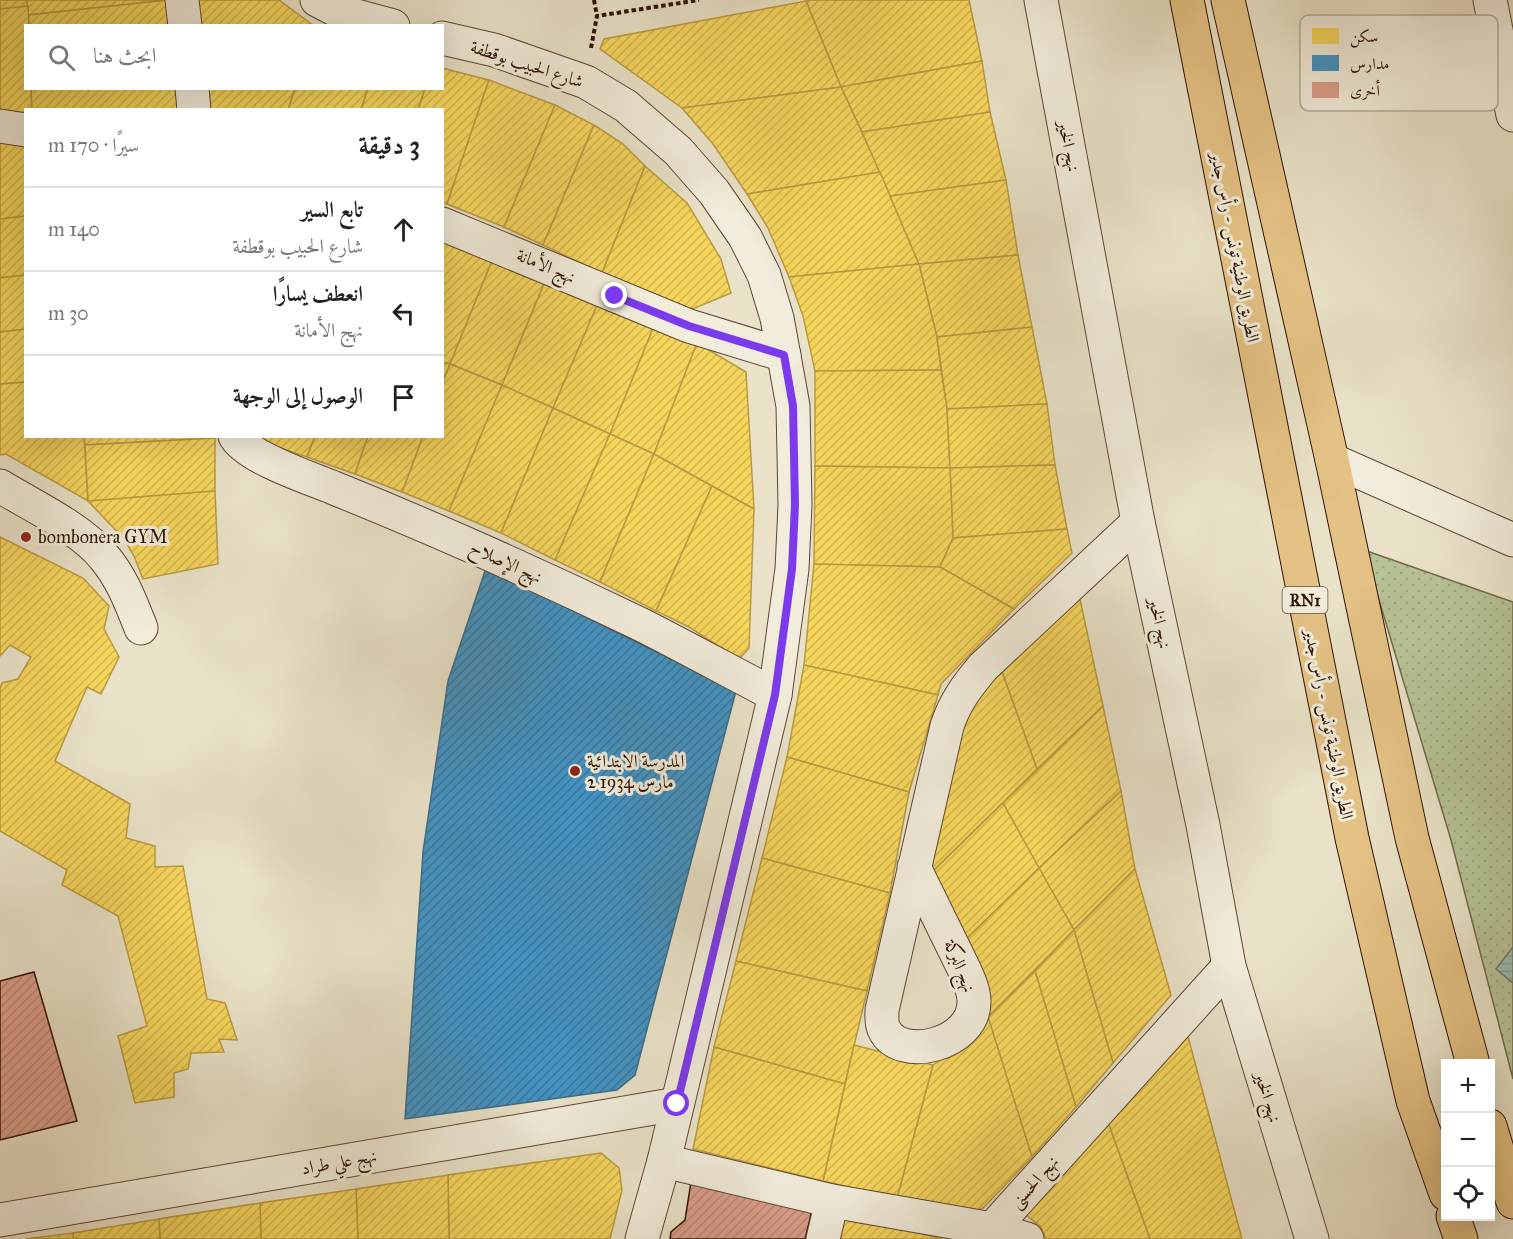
<!DOCTYPE html>
<html lang="ar">
<head>
<meta charset="utf-8">
<style>
	body { margin:0; font-family:"IM FELL Great Primer",Amiri,serif; background:#f6f6f6; color:#222; direction:rtl }
	.controls { position:absolute; right:18px; bottom:18px; display:grid; overflow:hidden; border-radius:0px; box-shadow:0 6px 24px #0002 }
	.controls button { width:54px; height:54px; display:grid; place-items:center; padding:0; border:0; border-bottom:2px solid #e0e0e0; background:#fff; color:#222; font:30px sans-serif }
	.stop { position:absolute; width:18px; height:18px; margin:-14px; border:4px solid #7c3aed; border-radius:50%; background:#fff }
	.stop.end { background:#7c3aed; border-color:#fff; box-shadow:0 2px 6px #0008 }
	.list { margin:0; padding:0; list-style:none }
	h2 { display:flex; justify-content:space-between; align-items:center; height:78px; margin:0; padding:0 24px; font-size:26px }
	h2 small { font-size:20px; font-weight:400; color:#767676 }
	.list li { display:grid; grid-template-columns:39px 1fr auto; gap:18px; align-items:center; box-sizing:border-box; height:84px; padding:0 24px; border-top:2px solid #e0e0e0 }
	.list b { display:block; font-size:22px; white-space:nowrap }
	.list p { margin:0; font-size:20px; white-space:nowrap; color:#767676 }
	.list em { font-size:20px; font-style:normal; color:#767676 }
	.icon { flex:none; width:33px; height:33px; fill:none; stroke:currentColor; stroke-width:2; stroke-linecap:round; stroke-linejoin:round }
	.map { position:relative; flex:none; width:1513px; height:1239px; overflow:hidden; direction:ltr }
	.search { position:absolute; background:#fff; box-shadow:0 6px 24px #0002; left:24px; top:24px; width:420px; height:66px; display:flex; align-items:center; gap:15px; box-sizing:border-box; padding:0 21px; border-radius:0px; color:#767676; font-size:22px }
	.panel { position:absolute; background:#fff; box-shadow:0 6px 24px #0002; left:24px; top:108px; width:420px; height:330px; border-radius:0px; direction:rtl }
	.map>svg:first-child { display:block }
	.grass { fill:url(#grass-dots); stroke:#726a4b; stroke-width:1.5 }
	.water { fill:url(#water-rules); stroke:#6e796b; stroke-width:1.5 }
	.homes { fill:url(#homes-hatch); stroke:#ba9a40; stroke-width:1.5 }
	.schools { fill:url(#schools-hatch); stroke:#3d6c88; stroke-width:1.5 }
	.building { fill:url(#building-hatch); stroke:#2f1200; stroke-width:1.5 }
	.lines { fill:none; stroke-linecap:round; stroke-linejoin:round }
	.minor-casing { stroke:#5e4632; stroke-width:35 }
	.major-casing { stroke:#2f1200; stroke-width:35 }
	.path { stroke:#2f1200; stroke-width:4; stroke-dasharray:4.5 3; stroke-linecap:butt }
	.minor { stroke:#f1ecdb; stroke-width:33 }
	.major { stroke:#e4c184; stroke-width:33 }
	.route { stroke:#7c3aed; stroke-width:8 }
	.poi-dot { fill:#8f2418; stroke:#f1ecdb; stroke-width:2 }
	.labels { text-anchor:middle; dominant-baseline:central; stroke-width:6; stroke-linejoin:round; paint-order:stroke }
	.shield { fill:#f1ecdb; stroke:#695342; stroke-width:1.5 }
	.shield-label { font-size:16px; font-weight:bold; fill:#2f1200 }
	.street-label { font-size:18px; fill:#2f1200; stroke:#f1ecdb }
	.poi-label { font-size:18px; fill:#2f1200; stroke:#f1ecdb; text-anchor:start }
	.key { fill:#f1ecdb; stroke:#b7ab99; stroke-width:1.5 }
	.key-label { font-size:16px; fill:#2f1200 }
</style>
</head>
<body>
<div class="map">
<svg width="1513" height="1239" viewBox="0 0 1513 1239">
	<defs>
		<pattern id="grass-dots" width="8" height="8" patternUnits="userSpaceOnUse" patternTransform="scale(1.5)"><rect width="8" height="8" fill="#b6c396"/><path d="M2 2h.1M6 6h.1" fill="none" stroke="#9da680" stroke-width="1.8" stroke-linecap="round"/></pattern>
		<pattern id="water-rules" width="6" height="5" patternUnits="userSpaceOnUse" patternTransform="scale(1.5)"><rect width="6" height="5" fill="#98beb2"/><path d="M0 2.5h6" fill="none" stroke="#83a297"/></pattern>
		<pattern id="homes-hatch" width="6" height="6" patternUnits="userSpaceOnUse" patternTransform="scale(1.5)"><rect width="6" height="6" fill="#f6d55c"/><path d="M-1 1l2-2M0 6l6-6M5 7l2-2" fill="none" stroke="#d3b64e"/></pattern>
		<pattern id="schools-hatch" width="6" height="6" patternUnits="userSpaceOnUse" patternTransform="scale(1.5)"><rect width="6" height="6" fill="#4393c3"/><path d="M-1 1l2-2M0 6l6-6M5 7l2-2" fill="none" stroke="#38779c"/></pattern>
		<pattern id="building-hatch" width="6" height="6" patternUnits="userSpaceOnUse" patternTransform="scale(1.5)"><rect width="6" height="6" fill="#da9d8a"/><path d="M-1 1l2-2M0 6l6-6M5 7l2-2" fill="none" stroke="#bb8675"/></pattern>
	</defs>
	<rect width="100%" height="100%" fill="#e9e2c8"/>
	<filter id="stains"><feTurbulence type="fractalNoise" baseFrequency=".00333" numOctaves="4"/><feColorMatrix values="0 0 0 0 .2 0 0 0 0 .09 0 0 0 0 .02 0 0 0 .5 -.17"/></filter>
	<radialGradient id="worn" r=".72"><stop offset=".6" stop-color="#630" stop-opacity="0"/><stop offset="1" stop-color="#630" stop-opacity=".3"/></radialGradient>
	<!-- grass -->
	<polygon class="grass" points="1364,550 1513,602 1513,1079 1451,840"/>
	<!-- water -->
	<polygon class="water" points="1513,947 1513,983 1496,969"/>
	<!-- homes -->
	<g class="homes">
		<polygon points="0,0 27,0 28,6 0,9"/>
		<polygon points="27,0 168,0 28,15"/>
		<polygon points="168,0 175,26 29,26 28,15"/>
		<polygon points="193,0 279,0 314,26 196,26"/>
		<polygon points="811,0 969,0 982,61 841,87 806,1"/>
		<polygon points="806,1 841,87 682,108 600,49 604,39"/>
		<polygon points="28,6 29,26 26,26 26,88 31,88 32,110 26,110 26,114 0,113 0,9"/>
		<polygon points="982,61 990,112 862,132 841,87"/>
		<polygon points="442,68 489,80 447,204 442,202 442,110 418,110 425,88 442,88"/>
		<polygon points="489,80 555,105 504,227 447,204"/>
		<polygon points="841,87 880,172 747,194 713,144 682,108"/>
		<polygon points="31,88 186,88 187,110 32,110"/>
		<polygon points="203,88 295,88 288,110 206,110"/>
		<polygon points="295,88 368,88 361,110 288,110"/>
		<polygon points="368,88 425,88 418,110 361,110"/>
		<polygon points="555,105 594,125 543,245 504,227"/>
		<polygon points="990,112 1006,180 890,196 862,132"/>
		<polygon points="594,125 623,144 645,166 602,273 543,245"/>
		<polygon points="0,137 26,140 26,216 0,219"/>
		<polygon points="645,166 687,203 721,259 731,293 690,310 602,273"/>
		<polygon points="880,172 919,264 789,277 768,228 747,194"/>
		<polygon points="1006,180 1018,255 919,264 890,196"/>
		<polygon points="26,216 26,275 0,278 0,219"/>
		<polygon points="442,233 494,256 450,364 442,362"/>
		<polygon points="1018,255 1032,327 937,337 919,264"/>
		<polygon points="494,256 546,279 502,385 450,364"/>
		<polygon points="919,264 937,337 941,370 815,371 803,316 789,277"/>
		<polygon points="26,275 26,329 0,332 0,278"/>
		<polygon points="546,279 598,303 553,408 502,385"/>
		<polygon points="598,303 654,326 610,434 553,408"/>
		<polygon points="654,326 697,343 654,454 610,434"/>
		<polygon points="1032,327 1047,404 947,409 937,337"/>
		<polygon points="26,329 26,382 0,384 0,332"/>
		<polygon points="697,343 746,372 754,509 654,454"/>
		<polygon points="442,362 450,364 442,384"/>
		<polygon points="450,364 502,385 449,511 402,492 423,436 442,436 442,384"/>
		<polygon points="941,370 947,409 950,468 815,466 815,371"/>
		<polygon points="26,382 26,436 84,436 88,501 6,454 0,455 0,384"/>
		<polygon points="502,385 553,408 501,533 449,511"/>
		<polygon points="1047,404 1055,465 950,468 947,409"/>
		<polygon points="553,408 610,434 555,560 501,533"/>
		<polygon points="610,434 654,454 600,582 555,560"/>
		<polygon points="84,436 214,436 215,438 85,445"/>
		<polygon points="259,436 315,436 307,457 269,444"/>
		<polygon points="315,436 368,436 355,474 307,457"/>
		<polygon points="368,436 423,436 402,492 355,474"/>
		<polygon points="215,438 215,491 88,501 85,445"/>
		<polygon points="654,454 712,486 656,611 600,582"/>
		<polygon points="1055,465 1067,529 953,538 950,468"/>
		<polygon points="815,466 950,468 953,538 940,567 814,564"/>
		<polygon points="712,486 754,509 749,648 741,657 732,655 689,627 656,611"/>
		<polygon points="215,491 218,564 143,579 134,556 124,539 88,501"/>
		<polygon points="1067,529 1072,553 1014,609 940,567 953,538"/>
		<polygon points="0,537 83,578 109,606 104,629 119,657 101,694 87,687 55,761 130,804 126,838 155,846 155,867 183,866 207,999 225,1003 237,1040 219,1039 224,1052 191,1053 188,1069 174,1073 174,1097 135,1103 118,1036 147,1026 118,916 62,885 67,870 0,831 0,689 2,683 18,679 31,657 10,645 0,656"/>
		<polygon points="814,564 940,567 1014,609 941,684 938,695 804,665"/>
		<polygon points="1078,590 1103,706 1037,769 1001,669"/>
		<polygon points="804,665 938,695 909,792 787,757"/>
		<polygon points="1001,669 1037,769 926,878 964,704"/>
		<polygon points="1103,706 1121,791 1039,868 1003,803"/>
		<polygon points="787,757 909,792 890,893 762,858"/>
		<polygon points="1121,791 1135,869 1074,930 1039,868"/>
		<polygon points="1003,803 1039,868 959,946 926,878"/>
		<polygon points="762,858 890,893 867,991 736,961"/>
		<polygon points="1039,868 1074,930 988,1017 959,946"/>
		<polygon points="1135,869 1171,995 1113,1063 1074,930"/>
		<polygon points="1074,930 1113,1063 1076,1107 1035,971"/>
		<polygon points="736,961 867,991 845,1084 714,1047"/>
		<polygon points="1035,971 1076,1107 1032,1157 988,1017"/>
		<polygon points="988,1017 1032,1157 983,1208 959,1215 897,1198 933,1065 956,1049"/>
		<polygon points="1186,1029 1242,1239 1150,1239 1105,1114"/>
		<polygon points="854,1045 933,1065 897,1198 823,1181"/>
		<polygon points="714,1047 845,1084 823,1181 693,1149"/>
		<polygon points="1105,1114 1150,1239 1046,1239 1040,1226 1022,1212"/>
		<polygon points="601,1153 619,1168 622,1190 610,1239 449,1239 448,1175"/>
		<polygon points="448,1175 449,1239 358,1239 356,1189"/>
		<polygon points="356,1189 358,1239 261,1239 260,1203"/>
		<polygon points="260,1203 261,1239 160,1239 159,1219"/>
		<polygon points="838,1213 942,1239 832,1239"/>
		<polygon points="159,1219 160,1239 73,1239 73,1233"/>
		<polygon points="73,1233 73,1239 26,1239"/>
	</g>
	<!-- schools -->
	<polygon class="schools" points="486,568 736,691 635,1075 617,1090 405,1119 423,852 448,681"/>
	<!-- building -->
	<g class="building">
		<polygon points="34,972 77,1121 0,1140 0,981"/>
		<polygon points="691,1182 812,1211 805,1239 670,1239 671,1232 685,1220"/>
	</g>
	<g class="lines">
		<defs>
			<g id="minor">
				<polyline points="182,0 185,26"/>
				<polyline points="317,0 338,11 393,26"/>
				<polyline points="1041,0 1138,522 1203,825 1229,966 1312,1239"/>
				<polyline points="1490,0 1513,115"/>
				<polyline points="442,38 494,50 586,82 626,106 678,151 714,192 745,237 764,275 777,318 793,406 795,505 792,569 775,695 664,1161 642,1239"/>
				<polyline points="192,88 194,110"/>
				<polyline points="0,126 26,130"/>
				<polyline points="442,224 689,326 784,355"/>
				<path d="M235,436C248,458 310,478 334,488C438,530 541,576 642,625C687,648 731,672 775,695"/>
				<polyline points="1332,460 1513,540"/>
				<path d="M0,486C31,505 82,529 104,557C122,578 131,603 141,628"/>
				<path d="M914,867L965,971C969,980 974,991 974,1001C975,1045 899,1063 884,1029C881,1023 882,1016 882,1010L947,726C955,702 967,686 983,667L1138,522"/>
				<polyline points="664,1161 832,1201 992,1229 1229,966"/>
				<polyline points="0,1220 677,1104"/>
				<polyline points="992,1229 1027,1239"/>
				<polyline points="823,1239 832,1201"/>
			</g>
			<g id="major">
				<polyline points="1187,0 1352,838 1413,1101 1446,1194"/>
				<polyline points="1228,0 1332,460 1412,838 1473,1064"/>
				<polyline points="1490,1126 1513,1202"/>
				<polyline points="1453,1216 1461,1239"/>
			</g>
		</defs>
		<!-- minor casing -->
		<use href="#minor" class="minor-casing"/>
		<!-- major casing -->
		<use href="#major" class="major-casing"/>
		<!-- path -->
		<g class="path">
			<polyline points="594,0 597,16"/>
			<polyline points="591,48 597,16 699,0"/>
		</g>
		<!-- minor -->
		<use href="#minor" class="minor"/>
		<!-- major -->
		<use href="#major" class="major"/>
	</g>
	<g class="lines">
		<!-- route -->
		<polyline class="route" points="615,296 689,326 784,355 793,406 795,505 792,569 775,695 677,1104"/>
	</g>
	<!-- markers -->
	<g class="poi-dot">
		<circle cx="26" cy="537" r="6"/>
		<circle cx="575" cy="771" r="6"/>
	</g>
	<g class="labels">
		<!-- shield labels -->
		<rect class="shield" x="1282.5" y="587" width="45" height="26" rx="4.5"/>
		<g class="shield-label">
			<text x="1305" y="600">RN1</text>
		</g>
		<!-- street labels -->
		<g class="street-label">
			<text transform="translate(527 64) rotate(18)">شارع الحبيب بوقطفة</text>
			<text transform="translate(1069 146) rotate(79)">نهج الخير</text>
			<text transform="translate(1235 247) rotate(79)">الطريق الوطنية تونس - رأس جدير</text>
			<text transform="translate(546 266) rotate(23)">نهج الأمانة</text>
			<text transform="translate(506 562) rotate(25)">نهج الإصلاح</text>
			<text transform="translate(1160 623) rotate(78)">نهج الخير</text>
			<text transform="translate(1329 724) rotate(79)">الطريق الوطنية تونس - رأس جدير</text>
			<text transform="translate(960 966) rotate(68)">نهج البركة</text>
			<text transform="translate(1268 1097) rotate(73)">نهج الخير</text>
			<text transform="translate(339 1162) rotate(-10)">نهج علي طراد</text>
			<text transform="translate(1034 1182) rotate(-48)">نهج الحسنى</text>
		</g>
		<!-- poi labels -->
		<g class="poi-label">
			<text x="38" y="537">bombonera GYM</text>
			<text x="587" y="761">المدرسة الابتدائية<tspan x="587" dy="21">2 مارس 1934</tspan></text>
		</g>
	</g>
	<!-- legend -->
	<rect x="1300" y="15" width="198" height="96" rx="9" class="key"/>
	<rect x="1312" y="28" width="27" height="16" fill="#f6d55c"/>
	<rect x="1312" y="55" width="27" height="16" fill="#4393c3"/>
	<rect x="1312" y="82" width="27" height="16" fill="#da9d8a"/>
	<g class="key-label">
		<text x="1350" y="42">سكن</text>
		<text x="1350" y="69">مدارس</text>
		<text x="1350" y="96">أخرى</text>
	</g>
	<rect width="100%" height="100%" filter="url(#stains)"/>
	<rect width="100%" height="100%" fill="url(#worn)"/>
</svg>
<div class="controls">
<button>+</button>
<button>−</button>
<button><svg class="icon" aria-label="locate" viewBox="0 0 24 24"><circle cx="12" cy="12" r="6"/><path d="M12 2v4M12 18v4M2 12h4M18 12h4"/></svg></button>
</div>
<div class="stop" style="left:677px;top:1104px"></div>
<div class="stop end" style="left:615px;top:296px"></div>
<div class="search"><svg class="icon" aria-label="search" viewBox="0 0 24 24"><circle cx="10" cy="10" r="6"/><path d="M15 15l6 6"/></svg>ابحث هنا</div>
<section class="panel">
<h2>3 دقيقة<small>سيرًا · 170 m</small></h2>
<ul class="list">
<li><svg class="icon" aria-label="ahead" viewBox="0 0 24 24"><path d="M12 20V5M6 11l6-6 6 6"/></svg><div><b>تابع السير</b><p>شارع الحبيب بوقطفة</p></div><em>140 m</em></li>
<li><svg class="icon" aria-label="left" viewBox="0 0 24 24"><path d="M17 20v-9H6M10 6l-5 5 5 5"/></svg><div><b>انعطف يسارًا</b><p>نهج الأمانة</p></div><em>30 m</em></li>
<li><svg class="icon" aria-label="arrive" viewBox="0 0 24 24"><path d="M6 21V4h12l-3 4 3 4H6"/></svg><div><b>الوصول إلى الوجهة</b></div></li>
</ul>
</section>
</div>
</body>
</html>
